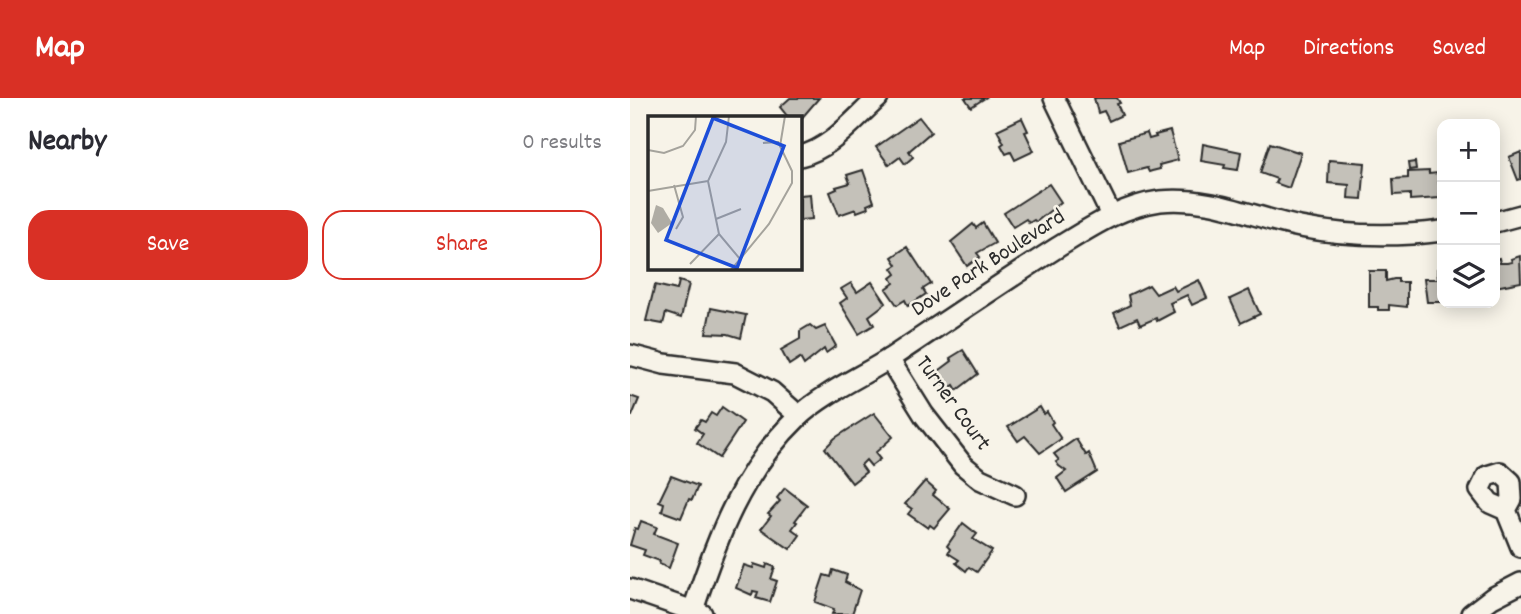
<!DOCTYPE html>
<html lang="en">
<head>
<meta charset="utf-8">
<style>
	body { margin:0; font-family:Dekko,sans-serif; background:#f7f7f7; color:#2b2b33 }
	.controls { position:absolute; right:21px; top:21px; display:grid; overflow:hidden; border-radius:14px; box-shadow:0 4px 18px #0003 }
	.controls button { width:63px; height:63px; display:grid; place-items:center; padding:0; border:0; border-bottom:2px solid #e1e1e2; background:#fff; color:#2b2b33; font:35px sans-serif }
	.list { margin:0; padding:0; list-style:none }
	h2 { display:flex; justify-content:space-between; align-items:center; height:91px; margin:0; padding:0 28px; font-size:30px }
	h2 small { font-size:23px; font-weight:400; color:#7c7c81 }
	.actions { display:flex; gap:14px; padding:21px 28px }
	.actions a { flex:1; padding:16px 0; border:2px solid #d93025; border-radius:21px; text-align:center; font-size:24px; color:#d93025 }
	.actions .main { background:#d93025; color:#fff }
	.icon { flex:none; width:38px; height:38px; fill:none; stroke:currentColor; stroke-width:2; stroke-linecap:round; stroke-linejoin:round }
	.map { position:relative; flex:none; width:891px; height:516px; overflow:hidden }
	header { display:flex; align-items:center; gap:42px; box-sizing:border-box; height:98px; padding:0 35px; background:#d93025; color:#fff }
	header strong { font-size:33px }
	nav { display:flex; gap:38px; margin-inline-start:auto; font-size:24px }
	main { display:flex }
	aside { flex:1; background:#fff }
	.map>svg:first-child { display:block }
	.building { fill:#c4c1b9; stroke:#2b2b2b; stroke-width:2 }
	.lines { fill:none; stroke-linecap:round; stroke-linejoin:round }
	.minor-casing { stroke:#2b2b2b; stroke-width:24 }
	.minor { stroke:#f7f3e8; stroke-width:19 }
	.labels { text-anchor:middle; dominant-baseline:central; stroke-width:5; stroke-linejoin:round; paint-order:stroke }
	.street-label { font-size:23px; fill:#2b2b2b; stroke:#f7f3e8 }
	.inset-road { fill:none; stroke:#a5a39c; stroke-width:2 }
	.view { fill:#1d4ed8; fill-opacity:0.15; stroke:#1d4ed8; stroke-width:3.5 }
	.inset-edge { fill:none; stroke:#2b2b2b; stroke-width:3.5 }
</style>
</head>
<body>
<header>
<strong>Map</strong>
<nav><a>Map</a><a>Directions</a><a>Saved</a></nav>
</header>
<main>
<aside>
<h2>Nearby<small>0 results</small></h2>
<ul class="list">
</ul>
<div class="actions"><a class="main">Save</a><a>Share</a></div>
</aside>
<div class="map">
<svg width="891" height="516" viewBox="0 0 891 516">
	<rect width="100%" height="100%" fill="#f7f3e8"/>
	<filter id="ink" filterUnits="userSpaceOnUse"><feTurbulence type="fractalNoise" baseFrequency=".0143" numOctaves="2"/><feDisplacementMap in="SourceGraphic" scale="14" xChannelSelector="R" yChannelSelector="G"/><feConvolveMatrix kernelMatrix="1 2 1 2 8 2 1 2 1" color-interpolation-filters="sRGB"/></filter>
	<g filter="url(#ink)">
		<!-- building -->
		<g class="building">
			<polygon points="160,0 189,0 170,22 170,19 158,19 150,9"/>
			<polygon points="335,0 355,0 341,9"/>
			<polygon points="487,0 490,5 487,6 492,17 479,23 474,13 468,15 464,0"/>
			<polygon points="289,19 301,34 279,53 283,59 275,66 270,59 259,67 246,49"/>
			<polygon points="392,20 398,33 395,34 404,53 385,62 381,54 376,56 371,47 374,45 367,32"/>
			<polygon points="540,33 548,62 529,67 530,71 522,73 519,74 517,70 498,75 489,43 517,35 519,41 526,39 525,37"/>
			<polygon points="640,45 671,55 659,90 645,85 647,81 630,75"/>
			<polygon points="573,46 611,54 608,72 594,70 595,67 571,63"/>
			<polygon points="891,54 891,81 888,82 879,59"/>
			<polygon points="699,62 735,65 732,101 718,100 719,87 698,85"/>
			<polygon points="785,64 786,71 779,72 778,65"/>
			<polygon points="233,72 244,104 237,107 238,110 227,114 226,111 209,117 200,94 207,91 206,89 220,85 217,77"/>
			<polygon points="799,73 799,76 808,75 810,100 780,102 780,96 764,97 763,81 778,80 778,74"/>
			<polygon points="419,86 431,104 406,124 404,122 399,125 396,121 383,129 374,115"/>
			<polygon points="180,96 182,121 170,122 170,97"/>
			<polygon points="353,125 365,145 347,155 350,159 337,168 321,144 343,126 346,130"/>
			<polygon points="277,149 301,186 293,191 296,196 278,208 275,202 267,207 256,191 264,185 261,180 266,176 262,170 267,167 262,159"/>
			<polygon points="890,158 891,184 865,189 865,161 869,160 870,165 877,165 882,164 881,161"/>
			<polygon points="812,170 812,204 797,204 794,181 808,181 807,171"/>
			<polygon points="739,173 756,173 756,183 764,181 768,181 768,184 777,184 777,209 759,207 759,212 748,212 748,209 739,209"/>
			<polygon points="569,182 577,200 562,207 557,197 540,205 544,214 527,223 526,220 510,227 507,220 490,228 484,215 500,207 498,197 519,187 526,196 543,188 546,193"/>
			<polygon points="49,183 59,186 51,220 36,215 33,226 16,223 25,187 47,192"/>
			<polygon points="242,184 256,205 239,218 244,227 229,236 210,205 217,200 211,191 221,185 227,194"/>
			<polygon points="619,192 630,216 611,225 600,201"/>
			<polygon points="81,210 116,217 111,240 98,236 76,235"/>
			<polygon points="180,227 186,232 195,228 206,248 196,255 194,251 174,267 170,260 159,267 151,252 170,241 170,233"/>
			<polygon points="333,252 348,276 327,292 324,287 316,292 306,275 322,263 320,260"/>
			<polygon points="0,298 9,301 2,318 0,318"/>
			<polygon points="92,309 113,324 89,360 67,345 73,336 65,330 71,322 75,324 81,315 86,318"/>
			<polygon points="410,309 414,316 417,314 423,324 421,326 431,341 410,355 395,338 388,343 378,329"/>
			<polygon points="244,315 263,339 245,355 250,361 241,368 236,362 231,367 236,374 222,385 195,350 205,340"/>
			<polygon points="446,341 456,357 459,355 467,374 436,394 427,380 436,373 429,368 426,364 429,362 424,356"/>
			<polygon points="41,378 68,388 62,402 59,401 51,420 32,413 34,405 29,403"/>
			<polygon points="295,383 306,393 303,397 320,411 304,430 300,427 298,430 278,416 282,411 275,406"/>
			<polygon points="155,390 177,407 165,423 167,424 162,431 170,437 160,451 131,431 141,418 138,416 150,403 147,400"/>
			<polygon points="11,423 27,429 24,436 48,445 39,470 29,466 30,463 13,457 15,452 0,447 5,430 8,431"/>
			<polygon points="333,425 347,436 343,441 362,453 347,474 339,469 336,473 326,465 329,462 318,455 320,451 317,448"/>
			<polygon points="124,466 136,470 137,466 145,469 141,481 147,483 140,504 126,500 128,494 123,493 122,497 106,490 114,467 123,470"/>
			<polygon points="203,472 217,477 215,484 230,492 222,516 202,516 204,511 185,504 194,477 201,479"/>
		</g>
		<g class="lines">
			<defs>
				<g id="minor">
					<polyline points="424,0 481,117"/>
					<path d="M170,58C201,51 225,20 248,0"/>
					<polyline points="865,124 891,117"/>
					<polyline points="0,257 34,266 105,275 142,294 169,318"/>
					<polyline points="259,261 294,317 333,367 350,381 385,397"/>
					<polyline points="876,412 882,401 881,384 870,374 857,378 850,392 860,405 876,412 891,449"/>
					<polyline points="0,491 72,516"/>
					<path d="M63,512C87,440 111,374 168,319C195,294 231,279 262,259C316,223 370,186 425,151C458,131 491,108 530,103C582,98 621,119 670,129C716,138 765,139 812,133"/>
					<polyline points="841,516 862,500 891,485"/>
				</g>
			</defs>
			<!-- minor casing -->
			<use href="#minor" class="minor-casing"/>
			<!-- minor -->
			<use href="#minor" class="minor"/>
		</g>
	</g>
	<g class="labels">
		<!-- street labels -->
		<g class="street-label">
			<text transform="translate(359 166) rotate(-33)">Dove Park Boulevard</text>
			<text transform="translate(322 306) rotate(54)">Turner Court</text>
		</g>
	</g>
	<!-- overview -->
	<g transform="translate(18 18)">
		<rect width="154" height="154" fill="#f7f3e8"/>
		<path d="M8,89L15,92L24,107L10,117L3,107Z" fill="#afaca4"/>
		<path class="inset-road" d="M81,0L78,26L60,65L71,118L92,143M121,26L115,27L131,26M0,34L16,37L35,30L47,14L48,0M26,69L35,101L28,113M0,75L60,65M68,103L93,93M42,148L71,118M83,154L121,108L144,67V55L132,30L137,0"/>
		<path class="view" d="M65,2L136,30L89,152L18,124Z"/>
		<rect width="154" height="154" class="inset-edge"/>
	</g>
</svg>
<div class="controls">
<button>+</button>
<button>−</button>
<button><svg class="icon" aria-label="layers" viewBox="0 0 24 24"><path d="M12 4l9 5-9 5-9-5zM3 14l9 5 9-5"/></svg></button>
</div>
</div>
</main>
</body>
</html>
